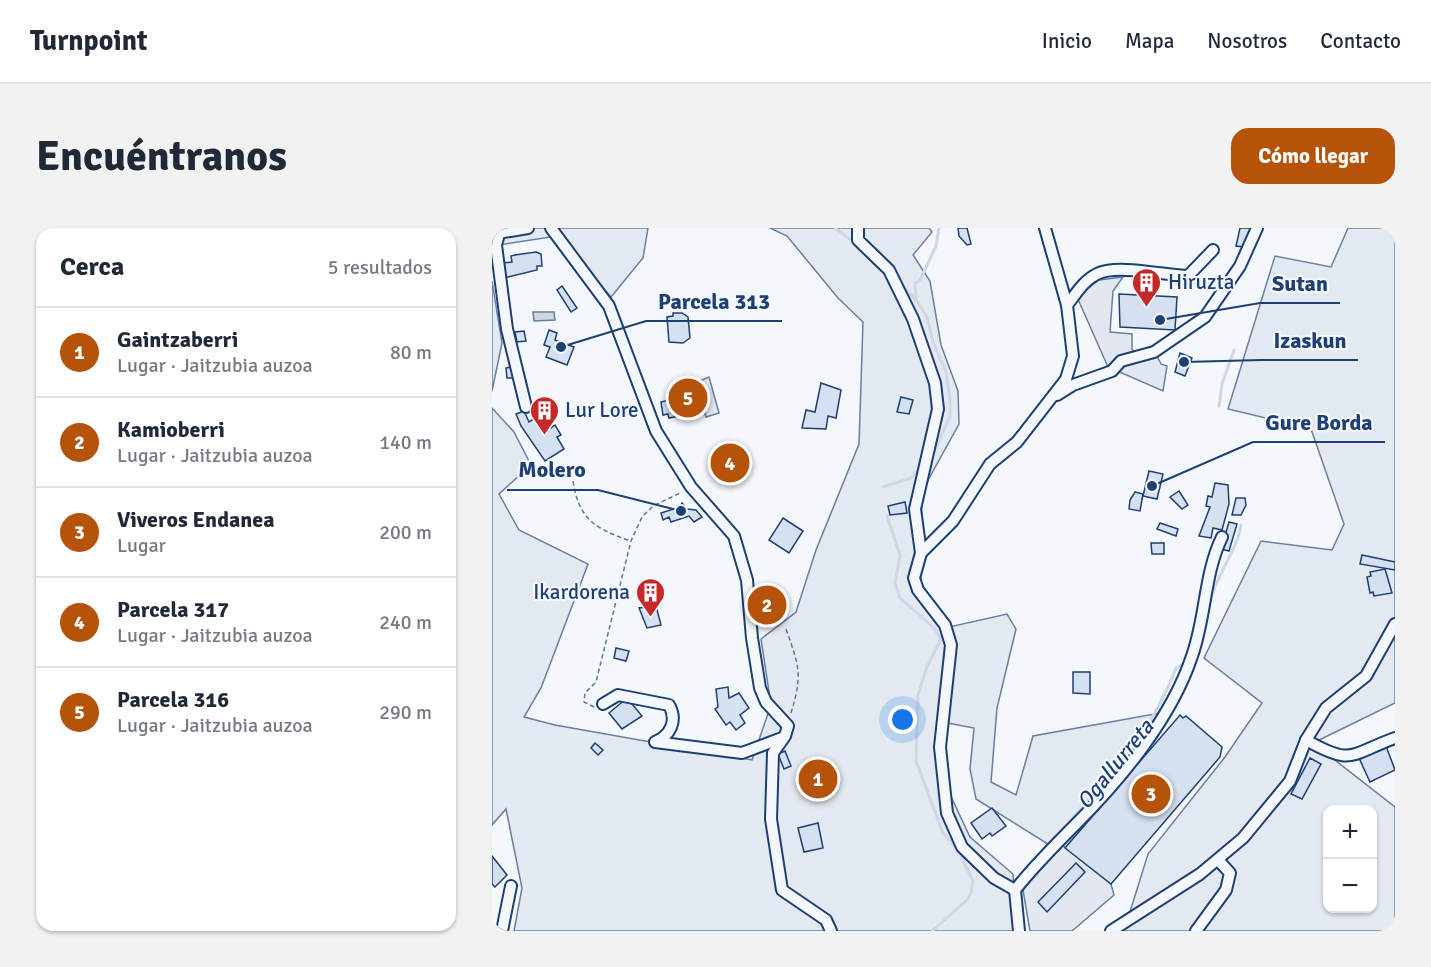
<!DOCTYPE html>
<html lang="es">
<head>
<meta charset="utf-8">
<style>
	body { margin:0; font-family:Signika,sans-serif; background:#f2f2f3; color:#1f2937 }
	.controls { position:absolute; right:18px; bottom:18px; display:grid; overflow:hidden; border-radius:12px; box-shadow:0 2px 4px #0004 }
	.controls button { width:54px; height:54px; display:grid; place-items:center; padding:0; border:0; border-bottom:2px solid #e0e1e3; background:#fff; color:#1f2937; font:30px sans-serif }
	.you { position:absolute; left:411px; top:492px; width:21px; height:21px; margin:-15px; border:4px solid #fff; border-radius:50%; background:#1a73e8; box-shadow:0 0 0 9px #1a73e833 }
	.badge { display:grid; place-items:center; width:39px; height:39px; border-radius:50%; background:#b45309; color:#fff; font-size:20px; font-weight:700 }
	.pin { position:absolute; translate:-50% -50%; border:3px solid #fff; box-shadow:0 2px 6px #0006 }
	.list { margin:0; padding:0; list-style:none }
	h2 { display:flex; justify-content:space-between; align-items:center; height:78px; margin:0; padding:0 24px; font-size:26px }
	h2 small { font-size:20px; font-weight:400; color:#747a83 }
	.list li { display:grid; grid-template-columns:39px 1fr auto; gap:18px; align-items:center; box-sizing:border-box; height:90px; padding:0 24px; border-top:2px solid #e0e1e3 }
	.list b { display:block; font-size:22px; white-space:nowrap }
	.list p { margin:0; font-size:20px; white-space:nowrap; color:#747a83 }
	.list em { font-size:20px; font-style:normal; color:#747a83 }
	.map { position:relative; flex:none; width:903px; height:703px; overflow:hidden; border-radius:18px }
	header { display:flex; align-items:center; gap:36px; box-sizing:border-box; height:84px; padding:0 30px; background:#fff; border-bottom:2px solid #e0e1e3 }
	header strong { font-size:28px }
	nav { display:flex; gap:33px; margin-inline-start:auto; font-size:21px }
	.intro { display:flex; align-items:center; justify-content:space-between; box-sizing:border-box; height:144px; padding:0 36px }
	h1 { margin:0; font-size:42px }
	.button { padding:15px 27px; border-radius:18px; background:#b45309; color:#fff; font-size:21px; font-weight:700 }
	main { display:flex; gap:36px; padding:0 36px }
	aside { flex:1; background:#fff; border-radius:18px; box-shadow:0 2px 4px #0004 }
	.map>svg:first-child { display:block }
	.green { fill:#e3e9f0; stroke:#687fa3; stroke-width:1.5; fill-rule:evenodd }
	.parking { fill:#e3e8f0; stroke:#687fa3; stroke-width:1.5 }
	.water { fill:#cfd7e4; stroke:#687fa3; stroke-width:1.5 }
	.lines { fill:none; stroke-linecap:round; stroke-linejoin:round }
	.stream { stroke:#cfd7e4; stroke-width:3 }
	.building { fill:#d5e0f0; stroke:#1d3f73; stroke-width:1.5 }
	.minor-casing { stroke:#1d3f73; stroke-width:14 }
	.path { stroke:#5e769c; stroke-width:1.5; stroke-dasharray:4.5 3; stroke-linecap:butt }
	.minor { stroke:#f4f7fb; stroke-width:10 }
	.labels { text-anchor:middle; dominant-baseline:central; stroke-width:4.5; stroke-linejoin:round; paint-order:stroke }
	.poi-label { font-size:21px; fill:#1d3f73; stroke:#f4f7fb; text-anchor:start }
	.water-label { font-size:22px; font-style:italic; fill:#1d3f73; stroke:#f4f7fb }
	.leader { fill:none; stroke:#1d3f73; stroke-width:2 }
	.callout-dot { fill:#1d3f73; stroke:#f4f7fb; stroke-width:2 }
	.callout-label { font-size:22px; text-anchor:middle; font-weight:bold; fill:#1d3f73; stroke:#f4f7fb; stroke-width:4.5; stroke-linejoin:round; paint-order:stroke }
</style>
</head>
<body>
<header>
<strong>Turnpoint</strong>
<nav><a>Inicio</a><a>Mapa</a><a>Nosotros</a><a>Contacto</a></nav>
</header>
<div class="intro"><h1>Encuéntranos</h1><a class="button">Cómo llegar</a></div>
<main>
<aside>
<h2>Cerca<small>5 resultados</small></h2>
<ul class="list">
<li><span class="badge">1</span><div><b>Gaintzaberri</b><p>Lugar · Jaitzubia auzoa</p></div><em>80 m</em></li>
<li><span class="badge">2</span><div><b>Kamioberri</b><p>Lugar · Jaitzubia auzoa</p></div><em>140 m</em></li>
<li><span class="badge">3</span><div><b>Viveros Endanea</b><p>Lugar</p></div><em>200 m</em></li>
<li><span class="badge">4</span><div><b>Parcela 317</b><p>Lugar · Jaitzubia auzoa</p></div><em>240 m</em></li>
<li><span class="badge">5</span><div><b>Parcela 316</b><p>Lugar · Jaitzubia auzoa</p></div><em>290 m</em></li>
</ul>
</aside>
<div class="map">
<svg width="903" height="703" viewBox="0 0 903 703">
	<rect width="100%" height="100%" fill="#f4f7fb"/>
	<!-- green -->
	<g class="green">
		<polygon points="0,0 156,0 151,30 119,69 65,8 0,18"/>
		<polygon points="278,0 437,0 440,4 421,27 438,53 449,117 466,163 467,196 429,265 431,314 428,362 453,400 515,386 524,401 505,480 499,554 524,567 541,508 668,485 634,534 559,618 484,571 478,541 482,500 450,494 447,543 478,609 521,646 524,703 22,703 30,660 14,581 0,597 0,180 22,204 39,237 7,266 27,302 96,336 49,460 32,489 63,497 260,532 279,477 269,411 304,384 324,322 367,216 371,94 346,70 295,8"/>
		<path d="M856,0H903V475L821,515L903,579V703H632L656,626L733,529L770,475L712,430L769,313L840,322L852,296L819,201L736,181L783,28L839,39ZM836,582H880V680H836Z"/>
		<polygon points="0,53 10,115 0,163"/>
		<polygon points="217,149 227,185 214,189 203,155"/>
	</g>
	<!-- parking -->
	<g class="parking">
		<polygon points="631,49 621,63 618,104 640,106 640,121 646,132 663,124 669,136 675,138 671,163 616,139 585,69 607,52"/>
		<polygon points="569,616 619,656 622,667 580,703 538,703 531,662"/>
	</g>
	<!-- water -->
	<polygon class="water" points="41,84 62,84 63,92 42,93"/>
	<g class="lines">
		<!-- stream -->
		<g class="stream">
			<polyline points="343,0 363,15"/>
			<polyline points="413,61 424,72"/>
			<polyline points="727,178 730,156 742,122"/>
			<polyline points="439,231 458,188 458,173 454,144 441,114 435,89 424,72 423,55 428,52 444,18 447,0"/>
			<polyline points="391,259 419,250 427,241"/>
			<polyline points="395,288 408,327 403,355 408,370 442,400 449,411 435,439 426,467 424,533 451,605 466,622 481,653 479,665 475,672 440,703"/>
			<path d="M718,374C725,345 745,323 749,297"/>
			<path d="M570,603C615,551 660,505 684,440L693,435"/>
		</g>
	</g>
	<!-- building -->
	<g class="building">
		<polygon points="466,0 475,0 479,16 475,17 467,8"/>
		<polygon points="748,0 759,0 752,19 744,18"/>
		<polygon points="44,24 49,26 50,38 45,38 45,42 12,50 10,35 20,34 19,28 23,27"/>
		<polygon points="70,58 85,80 79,84 65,62"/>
		<polygon points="627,66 685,69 683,102 628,99"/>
		<polygon points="181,85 190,85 196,89 198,110 191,115 177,114 175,89 181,88"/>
		<polygon points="57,102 65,105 63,112 82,119 75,137 54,129 58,119 52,117"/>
		<polygon points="32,103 34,113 25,114 23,104"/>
		<polygon points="688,125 700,130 693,148 683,144"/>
		<polygon points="23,138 24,150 15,150 14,140"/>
		<polygon points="203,155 209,172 195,176 197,186 177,190 176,186 171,187 169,174 193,168 191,159"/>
		<polygon points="329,155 349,162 344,190 336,188 334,201 310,200 314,182 323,184"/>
		<polygon points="409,169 421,172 417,186 405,184"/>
		<polygon points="32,183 37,194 50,186 59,200 63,197 69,207 65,209 72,221 53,233 29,198 24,186"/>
		<polygon points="241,218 255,238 235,251 222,231"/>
		<polygon points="657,243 671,246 665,271 651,268"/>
		<polygon points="723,255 736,257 737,276 730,302 721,300 719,310 707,308 718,279 714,278 716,268 720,269"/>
		<polygon points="687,263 696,277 690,281 678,269"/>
		<polygon points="643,264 651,266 648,283 637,281 638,272"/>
		<polygon points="744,270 753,270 754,277 749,287 740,287"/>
		<polygon points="413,274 415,285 398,287 396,278"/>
		<polygon points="190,275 195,281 204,282 210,289 202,294 197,288 179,294 177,289 171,292 169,285 188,279"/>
		<polygon points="291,290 311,303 297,325 277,312"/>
		<polygon points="737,294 745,296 737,323 729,321"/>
		<polygon points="668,295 686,301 684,308 665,301"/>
		<polygon points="659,315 672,315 672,326 660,326"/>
		<polygon points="870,327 903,334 903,342 868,336"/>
		<polygon points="893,341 900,365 882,368 881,364 878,365 875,349 879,348 878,344"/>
		<polygon points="279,361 286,390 271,393 264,364"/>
		<polygon points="164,378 169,397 155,400 147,380"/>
		<polygon points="124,420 137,423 134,433 122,430"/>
		<polygon points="581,444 598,444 598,466 581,465"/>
		<polygon points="236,459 237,470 247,465 257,480 248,487 253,495 244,502 238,494 234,497 223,481 226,479 224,461"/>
		<polygon points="135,470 150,488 130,501 117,485"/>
		<polygon points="688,487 691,490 694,488 730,519 728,529 619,656 573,620"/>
		<polygon points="103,515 111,522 106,527 99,520"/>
		<polygon points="894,518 903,542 878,554 867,530"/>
		<polygon points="293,523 299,538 292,541 286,526"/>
		<polygon points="818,530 829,536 810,571 799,566"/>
		<polygon points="327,537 331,542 335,539 341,547 336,550 338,553 323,563 310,544 316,539 319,543"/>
		<polygon points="500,580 514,598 500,608 498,605 490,611 479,595"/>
		<polygon points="326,595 331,620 312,624 306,600"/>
		<polygon points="0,628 15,647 3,659 0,656"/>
		<polygon points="584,635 593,644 555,684 546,674"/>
	</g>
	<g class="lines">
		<defs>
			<g id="minor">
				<polyline points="59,0 117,78 164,203 199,259 242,308 255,352 260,410 268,460 274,474 296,498 293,508 281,525 279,591 290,662 334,692 339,703"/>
				<polyline points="366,0 366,12 397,42 421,91 443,155 446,181 423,281 429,325 422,350 426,362 453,397 459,417 448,519 455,585 470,619 502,650 523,662 527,703"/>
				<polyline points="0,6 36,0"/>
				<polyline points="7,6 4,17 15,101 34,179"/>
				<path d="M575,77C584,66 592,52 605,46C624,36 672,47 696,48L721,22"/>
				<polyline points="565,167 581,157 620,143 629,133 662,124 713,89 748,38 765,0"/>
				<polyline points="429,325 461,293 498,236 525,214 574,151 581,128 575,77 553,0"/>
				<path d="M111,476L126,467L177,477C186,493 178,508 163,514L250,525L290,510"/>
				<path d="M814,512C860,538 857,527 903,510"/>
				<path d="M523,662C542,638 563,617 585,595C630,550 680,489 700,428C714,389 712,346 730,309"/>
				<polyline points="10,703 19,658"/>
				<polyline points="619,703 708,646 751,610 798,553 814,512 834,480 874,448 903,396"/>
				<polyline points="704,703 734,662 738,645 726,632"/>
			</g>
		</defs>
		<!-- minor casing -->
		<use href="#minor" class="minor-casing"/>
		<!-- path -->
		<g class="path">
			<path d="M81,253C87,292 103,300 138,313"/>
			<path d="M294,401C307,438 311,446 299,485"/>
			<polyline points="102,479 92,474 93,465 104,454 139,313 150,289 161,278 190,264"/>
		</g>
		<!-- minor -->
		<use href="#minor" class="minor"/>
	</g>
	<!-- icons -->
	<defs>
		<symbol id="building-pin" viewBox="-11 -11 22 30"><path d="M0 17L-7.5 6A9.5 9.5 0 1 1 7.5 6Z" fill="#c62828" stroke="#f4f7fb"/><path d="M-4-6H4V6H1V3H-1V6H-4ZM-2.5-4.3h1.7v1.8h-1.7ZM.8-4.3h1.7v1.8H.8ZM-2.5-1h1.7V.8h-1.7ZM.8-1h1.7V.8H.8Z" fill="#fff"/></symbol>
	</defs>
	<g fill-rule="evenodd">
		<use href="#building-pin" x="638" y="38" width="33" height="45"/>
		<use href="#building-pin" x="36" y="166" width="33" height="45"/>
		<use href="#building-pin" x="142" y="348" width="33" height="45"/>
	</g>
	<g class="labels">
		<!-- poi labels -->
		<g class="poi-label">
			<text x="676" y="54">Hiruzta</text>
			<text x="73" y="182">Lur Lore</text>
			<text x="138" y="364" text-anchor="end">Ikardorena</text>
		</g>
		<!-- water labels -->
		<g class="water-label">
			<text transform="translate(623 536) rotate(-51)">Ogallurreta</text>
		</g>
	</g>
	<!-- callouts -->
	<path class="leader" d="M668 92L768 75H848M69 119L154 93H290M692 134L769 132H866M660 258L761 214H893M189 283L106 262H15"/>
	<g class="callout-dot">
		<circle cx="668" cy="92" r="6"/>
		<circle cx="69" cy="119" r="6"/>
		<circle cx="692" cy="134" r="6"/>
		<circle cx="660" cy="258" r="6"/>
		<circle cx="189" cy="283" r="6"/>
	</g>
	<g class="callout-label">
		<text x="808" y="63">Sutan</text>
		<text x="222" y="81">Parcela 313</text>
		<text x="818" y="120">Izaskun</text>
		<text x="827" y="202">Gure Borda</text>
		<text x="60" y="249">Molero</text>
	</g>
</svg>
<div class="controls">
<button>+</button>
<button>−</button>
</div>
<div class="you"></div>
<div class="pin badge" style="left:326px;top:551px">1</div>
<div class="pin badge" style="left:275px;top:377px">2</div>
<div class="pin badge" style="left:659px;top:566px">3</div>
<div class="pin badge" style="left:238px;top:235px">4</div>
<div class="pin badge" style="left:196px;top:170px">5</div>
</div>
</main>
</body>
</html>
